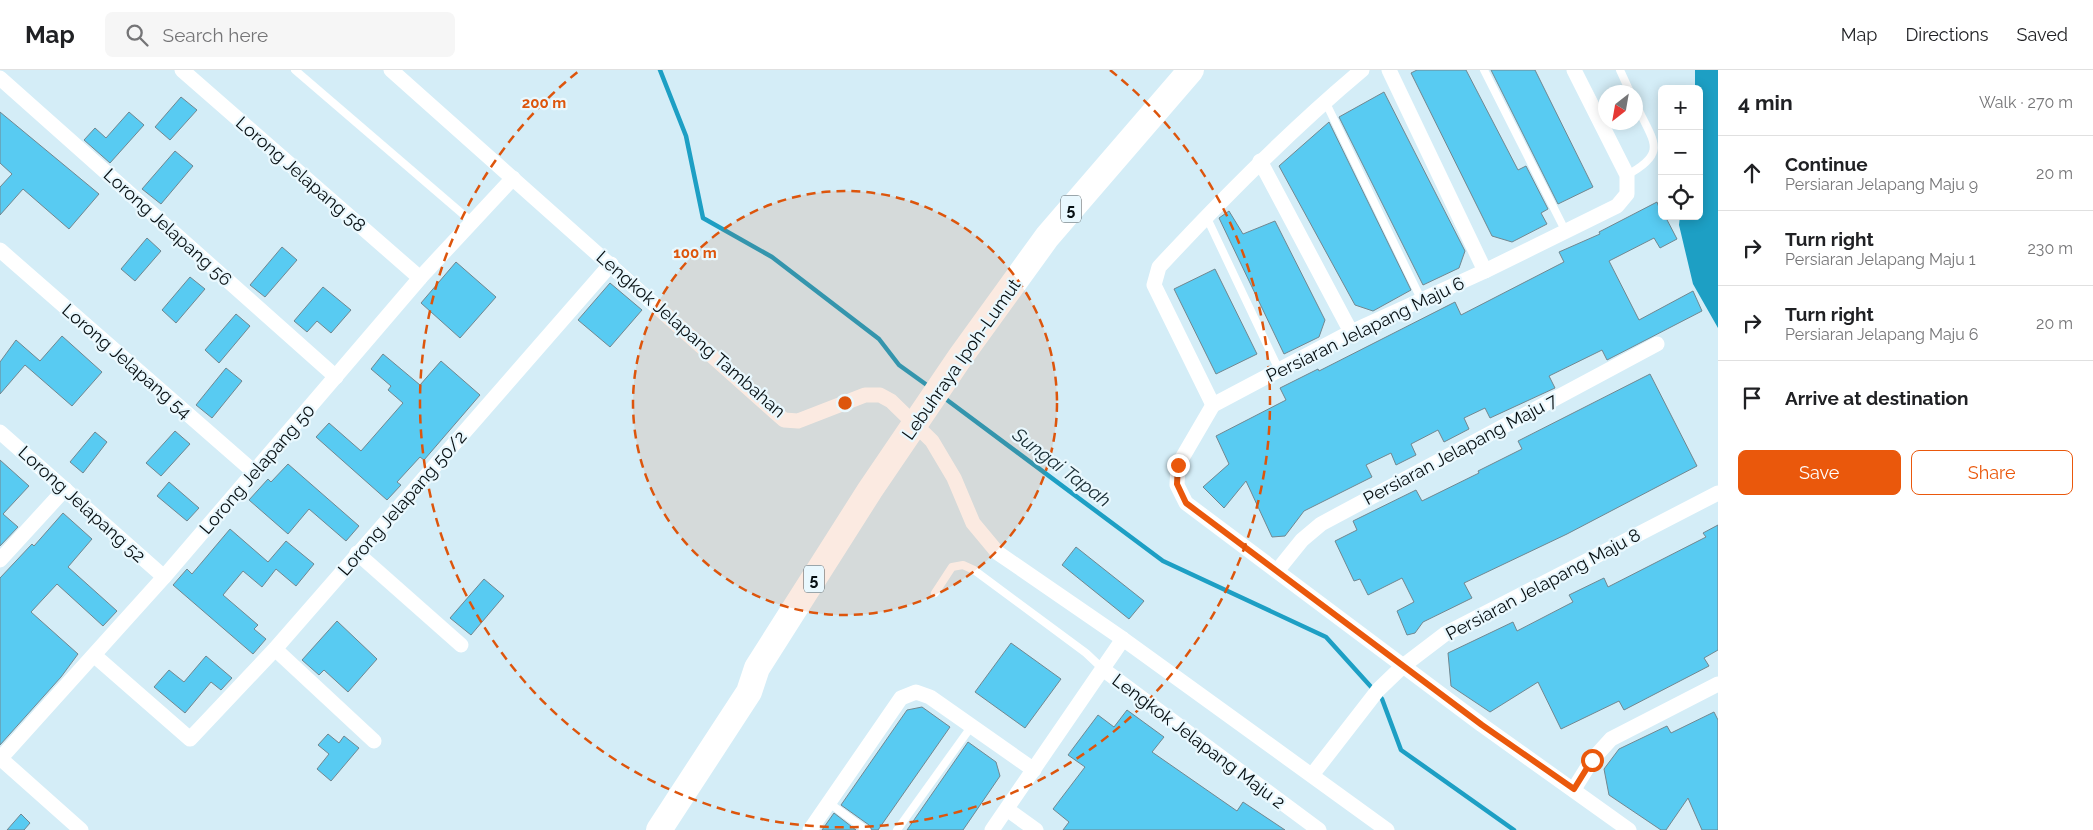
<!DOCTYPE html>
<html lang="en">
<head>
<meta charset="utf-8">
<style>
	body { margin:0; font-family:Raleway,sans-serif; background:#f6f6f6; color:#202124 }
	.controls { position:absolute; right:15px; top:15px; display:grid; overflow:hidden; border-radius:8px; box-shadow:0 2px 12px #0003 }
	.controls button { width:45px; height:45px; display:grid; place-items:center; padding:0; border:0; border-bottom:1px solid #e0e0e0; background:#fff; color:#202124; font:25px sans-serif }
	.compass { position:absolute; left:1598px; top:15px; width:45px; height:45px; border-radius:50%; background:#fff; box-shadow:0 2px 12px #0003; rotate:211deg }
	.stop { position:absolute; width:15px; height:15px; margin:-11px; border:4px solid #ea580c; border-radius:50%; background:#fff }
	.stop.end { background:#ea580c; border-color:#fff; box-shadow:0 1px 5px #0008 }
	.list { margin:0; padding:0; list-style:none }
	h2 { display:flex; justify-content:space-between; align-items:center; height:65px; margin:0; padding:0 20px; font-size:21px }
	h2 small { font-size:16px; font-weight:400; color:#757577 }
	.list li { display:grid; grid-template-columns:32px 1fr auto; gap:15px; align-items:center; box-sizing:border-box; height:75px; padding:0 20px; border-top:1px solid #e0e0e0 }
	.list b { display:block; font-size:19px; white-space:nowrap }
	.list p { margin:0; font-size:16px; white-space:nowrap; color:#757577 }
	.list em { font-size:16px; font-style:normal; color:#757577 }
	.actions { display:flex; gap:10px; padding:15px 20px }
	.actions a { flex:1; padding:11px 0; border:1px solid #ea580c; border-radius:8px; text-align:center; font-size:18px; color:#ea580c }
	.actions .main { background:#ea580c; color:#fff }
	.icon { flex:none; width:28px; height:28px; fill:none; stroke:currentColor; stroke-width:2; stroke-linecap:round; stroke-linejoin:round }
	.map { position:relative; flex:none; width:1718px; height:760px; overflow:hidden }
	header { display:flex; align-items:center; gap:30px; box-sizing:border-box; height:70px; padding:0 25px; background:#fff; border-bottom:1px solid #e0e0e0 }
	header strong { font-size:24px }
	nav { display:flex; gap:28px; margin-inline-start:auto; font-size:18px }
	.search { width:350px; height:45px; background:#f6f6f6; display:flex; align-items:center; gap:12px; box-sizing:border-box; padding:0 18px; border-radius:8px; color:#757577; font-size:19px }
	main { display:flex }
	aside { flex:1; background:#fff }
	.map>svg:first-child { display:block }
	.water { fill:#1d9fc4 }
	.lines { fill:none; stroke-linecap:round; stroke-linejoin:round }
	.stream { stroke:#1d9fc4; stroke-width:4.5 }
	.building { fill:#58cbf2; stroke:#718790 }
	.lane { stroke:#fff; stroke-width:8 }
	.street { stroke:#fff; stroke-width:15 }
	.highway { stroke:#fff; stroke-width:26 }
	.route { stroke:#ea580c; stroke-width:6 }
	.ring { fill:none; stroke:#dd550c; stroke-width:2.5; stroke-dasharray:9 6 }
	.labels { text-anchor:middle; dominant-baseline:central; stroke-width:4.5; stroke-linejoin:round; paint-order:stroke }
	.shield { fill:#e9f8fe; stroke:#4b5559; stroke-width:1 }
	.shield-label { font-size:16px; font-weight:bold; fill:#070f12 }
	.street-label { font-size:18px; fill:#070f12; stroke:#e9f8fe }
	.water-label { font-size:19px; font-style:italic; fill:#192d34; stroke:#e9f8fe }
	.centre { fill:#dd550c; stroke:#e9f8fe; stroke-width:2.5 }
	.ring-label { font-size:15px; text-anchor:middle; font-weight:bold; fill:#dd550c; stroke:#e9f8fe; stroke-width:4.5; stroke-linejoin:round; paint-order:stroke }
</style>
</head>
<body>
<header>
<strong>Map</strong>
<div class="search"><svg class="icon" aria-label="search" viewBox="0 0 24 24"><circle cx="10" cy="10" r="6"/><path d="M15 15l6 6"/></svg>Search here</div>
<nav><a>Map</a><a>Directions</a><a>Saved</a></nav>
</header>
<main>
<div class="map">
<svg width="1718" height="760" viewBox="0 0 1718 760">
	<rect width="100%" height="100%" fill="#d4edf7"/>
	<!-- water -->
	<polygon class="water" points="1695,0 1718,0 1718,258 1693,214 1679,155 1680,146 1699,146 1699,19 1695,19"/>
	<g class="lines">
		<!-- stream -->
		<g class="stream">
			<polyline points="660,0 686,66 703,148 772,187 879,269 899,295 931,318"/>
			<polyline points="943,327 1163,491 1326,567 1382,629 1401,680 1514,760"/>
		</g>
	</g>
	<!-- building -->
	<g class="building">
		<polygon points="1417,0 1466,0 1518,100 1526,96 1548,139 1541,143 1547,154 1512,172 1492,166 1411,3"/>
		<polygon points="1491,0 1535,0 1593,117 1558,134"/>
		<polygon points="1384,22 1465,181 1459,198 1423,215 1339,47"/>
		<polygon points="181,27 197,40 170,70 155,57"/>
		<polygon points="0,42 99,124 69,159 23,119 0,145 0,117 12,104 0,93"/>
		<polygon points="129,42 144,55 110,93 84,70 95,58 106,68"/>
		<polygon points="1329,52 1411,220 1373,241 1355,235 1279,96"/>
		<polygon points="175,81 193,96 161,134 142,119"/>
		<polygon points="1657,132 1662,146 1665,146 1677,169 1660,178 1654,168 1609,191 1639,250 1693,221 1702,241 1607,290 1602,280 1549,306 1555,318 1490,348 1485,338 1464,348 1469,359 1444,372 1438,360 1411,374 1416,385 1396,395 1391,383 1366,395 1372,407 1304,441 1285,466 1272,467 1246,411 1224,438 1203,417 1229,394 1216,366 1286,330 1280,318 1318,299 1319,301 1455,232 1461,245 1564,192 1559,182 1600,164 1599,162"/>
		<polygon points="1229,141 1243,164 1275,151 1325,250 1319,267 1284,284 1219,148"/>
		<polygon points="147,168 161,181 135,211 121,199"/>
		<polygon points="282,177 297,190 265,227 250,215"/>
		<polygon points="456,192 496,227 460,268 421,233"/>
		<polygon points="1215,199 1257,284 1216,304 1174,219"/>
		<polygon points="190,207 205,219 176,253 162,240"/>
		<polygon points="610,213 642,240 610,277 578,250"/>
		<polygon points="323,217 351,240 331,263 317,251 307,262 294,251"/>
		<polygon points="236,244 250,256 219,293 205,280"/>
		<polygon points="62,266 102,302 72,336 25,295 0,324 0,292 16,270 40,291"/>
		<polygon points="383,284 420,315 441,291 480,325 424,390 420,387 397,412 401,415 387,430 316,367 329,353 361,381 403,333 388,320 391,316 371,299"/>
		<polygon points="226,298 242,311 212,348 196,335"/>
		<polygon points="1650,304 1697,396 1567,464 1464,513 1472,528 1423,552 1415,563 1407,565 1397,541 1414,532 1402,508 1368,525 1360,509 1354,511 1335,471 1357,460 1353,451 1416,420 1422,431 1479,403 1478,401 1522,379 1518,371"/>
		<polygon points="175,361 190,374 161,406 146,393"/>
		<polygon points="95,362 107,372 83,403 70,392"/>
		<polygon points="0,390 29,416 3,444 18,457 0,476"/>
		<polygon points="288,394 359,456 346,471 309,439 288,464 249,430 268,409 271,412"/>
		<polygon points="169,412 199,438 187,451 157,426"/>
		<polygon points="63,443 92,469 68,497 117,541 103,556 57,514 31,542 78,584 61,607 0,675 0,508 32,474 34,476"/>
		<polygon points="1718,455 1718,580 1704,588 1709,596 1624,640 1619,631 1561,659 1538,612 1490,642 1451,616 1448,583 1513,552 1517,561 1573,532 1569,525 1604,508 1608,517 1706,467 1703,463"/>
		<polygon points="230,459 268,492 286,471 314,494 296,516 276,499 262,517 243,501 223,525 258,555 254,559 266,569 253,584 173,515 187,499 192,504"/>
		<polygon points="1076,477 1144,531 1129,549 1062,495"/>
		<polygon points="484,509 504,526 471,565 450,548"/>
		<polygon points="337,551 377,589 348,622 324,600 319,605 302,590"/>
		<polygon points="1011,573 1061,609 1025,658 975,622"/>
		<polygon points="206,586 232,608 221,620 211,612 185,643 154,617 169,600 184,612"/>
		<polygon points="922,637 950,657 878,760 872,760 869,755 841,735 907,640"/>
		<polygon points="1127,640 1164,667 1152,682 1237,741 1243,732 1285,760 1063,760 1069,752 1053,739 1085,697 1068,685 1098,645 1114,657"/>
		<polygon points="1714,642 1718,650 1718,760 1702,760 1688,728 1666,760 1661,760 1609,725 1604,699 1619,679 1667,656 1671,663"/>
		<polygon points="328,664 339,673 344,666 359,678 331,711 317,699 329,684 318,675"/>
		<polygon points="968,672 996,692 1000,706 963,760 907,760"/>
		<polygon points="834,743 856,760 822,760"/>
		<polygon points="21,744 30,753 24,760 7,760"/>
	</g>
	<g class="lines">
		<!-- lane -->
		<g class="lane">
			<polyline points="295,0 472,152"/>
			<polyline points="1484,0 1566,162"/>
			<polyline points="1620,0 1630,22"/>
			<polyline points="1325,31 1422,231"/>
			<path d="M1627,105C1670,82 1652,71 1636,34"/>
			<polyline points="1206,146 1279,300"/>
			<polyline points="935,523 952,497 963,495 974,500 1086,583 1104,600"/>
			<polyline points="829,733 866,760"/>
			<polyline points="897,760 971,657"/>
		</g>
		<!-- street -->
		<g class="street">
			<polyline points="182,0 420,208"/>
			<polyline points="391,0 784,350 798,351 865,325 880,325 891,331 932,371 954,408 973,453 998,483 1123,569 1387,760"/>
			<polyline points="1389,0 1485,201"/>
			<polyline points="1574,0 1627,105 1627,124 1617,136 1485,201 1351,262 1213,335 1178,395 1177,415 1186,433 1482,655 1629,760"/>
			<polyline points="0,8 336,307"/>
			<polyline points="1260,91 1351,262"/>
			<polyline points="0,180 254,402"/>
			<path d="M1213,335L1154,215L1159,197C1223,128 1289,61 1362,0"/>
			<polyline points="0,362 164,507"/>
			<polyline points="357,483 461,575"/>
			<polyline points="0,490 65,419"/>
			<polyline points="1277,501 1302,470 1321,454 1657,274"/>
			<polyline points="275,579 374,671"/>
			<polyline points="95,586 190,669 275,579 611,194"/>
			<polyline points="1104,600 1319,760"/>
			<polyline points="0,688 81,760"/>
			<polyline points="0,689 164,507 420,208 513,108"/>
			<polyline points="1312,705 1378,620 1403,596 1445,564 1718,423"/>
			<polyline points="1574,719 1592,690 1611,669 1718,614"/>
			<polyline points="1008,740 1036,760"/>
			<polyline points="810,760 901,628 916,622 930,627 1034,700"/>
			<polyline points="992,760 1123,569"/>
		</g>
		<!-- highway -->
		<polyline class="highway" points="659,760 749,622 757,598 870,420 961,286 1047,167 1191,0"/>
	</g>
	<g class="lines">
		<!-- route -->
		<polyline class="route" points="1178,395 1177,414 1186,433 1482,655 1574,719 1592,690"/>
	</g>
	<!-- distance rings -->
	<circle cx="845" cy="333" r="212" fill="#dd550c" fill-opacity=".12"/>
	<g class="ring">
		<circle cx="845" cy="333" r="212"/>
		<path d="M1110 0A425 425 0 1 1 580 0"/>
	</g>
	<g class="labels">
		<!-- shield labels -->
		<g class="shield">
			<rect x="1061" y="125.5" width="20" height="27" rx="4"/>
			<rect x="804" y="495.5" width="20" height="27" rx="4"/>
		</g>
		<g class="shield-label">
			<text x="1071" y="139">5</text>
			<text x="814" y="509">5</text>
		</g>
		<!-- street labels -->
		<g class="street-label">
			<text transform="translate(301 104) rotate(41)">Lorong Jelapang 58</text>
			<text transform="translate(168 157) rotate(42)">Lorong Jelapang 56</text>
			<text transform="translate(1365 259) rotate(-26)">Persiaran Jelapang Maju 6</text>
			<text transform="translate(691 264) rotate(41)">Lengkok Jelapang Tambahan</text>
			<text transform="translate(961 289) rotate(-55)">Lebuhraya Ipoh-Lumut</text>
			<text transform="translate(127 291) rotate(41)">Lorong Jelapang 54</text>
			<text transform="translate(1460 379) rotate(-28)">Persiaran Jelapang Maju 7</text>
			<text transform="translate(257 399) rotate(-49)">Lorong Jelapang 50</text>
			<text transform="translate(402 433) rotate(-49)">Lorong Jelapang 50/2</text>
			<text transform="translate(82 434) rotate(42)">Lorong Jelapang 52</text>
			<text transform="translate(1543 514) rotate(-28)">Persiaran Jelapang Maju 8</text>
			<text transform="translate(1199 671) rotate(37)">Lengkok Jelapang Maju 2</text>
		</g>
		<!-- water labels -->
		<g class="water-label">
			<text transform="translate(1062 397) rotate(37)">Sungai Tapah</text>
		</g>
	</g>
	<circle cx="845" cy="333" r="8" class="centre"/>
	<g class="ring-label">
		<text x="544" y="38">200 m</text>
		<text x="695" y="188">100 m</text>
	</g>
</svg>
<div class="controls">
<button>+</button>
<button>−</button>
<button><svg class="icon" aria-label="locate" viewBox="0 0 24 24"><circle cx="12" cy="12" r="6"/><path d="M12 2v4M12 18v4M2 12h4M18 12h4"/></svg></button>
</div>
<svg class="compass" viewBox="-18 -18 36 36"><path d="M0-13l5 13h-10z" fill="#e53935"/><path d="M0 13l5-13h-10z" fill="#757577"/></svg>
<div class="stop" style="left:1592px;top:690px"></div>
<div class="stop end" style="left:1178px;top:395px"></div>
</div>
<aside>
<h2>4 min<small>Walk · 270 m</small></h2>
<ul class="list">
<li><svg class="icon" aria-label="ahead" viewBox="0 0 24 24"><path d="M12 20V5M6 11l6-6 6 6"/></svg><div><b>Continue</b><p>Persiaran Jelapang Maju 9</p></div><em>20 m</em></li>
<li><svg class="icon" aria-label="right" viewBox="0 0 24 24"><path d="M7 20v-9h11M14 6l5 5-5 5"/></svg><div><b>Turn right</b><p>Persiaran Jelapang Maju 1</p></div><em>230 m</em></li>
<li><svg class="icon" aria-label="right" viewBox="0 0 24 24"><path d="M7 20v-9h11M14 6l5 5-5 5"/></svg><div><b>Turn right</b><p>Persiaran Jelapang Maju 6</p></div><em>20 m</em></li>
<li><svg class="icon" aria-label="arrive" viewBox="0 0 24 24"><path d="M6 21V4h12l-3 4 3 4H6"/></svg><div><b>Arrive at destination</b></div></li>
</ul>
<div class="actions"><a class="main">Save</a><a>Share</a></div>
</aside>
</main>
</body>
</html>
